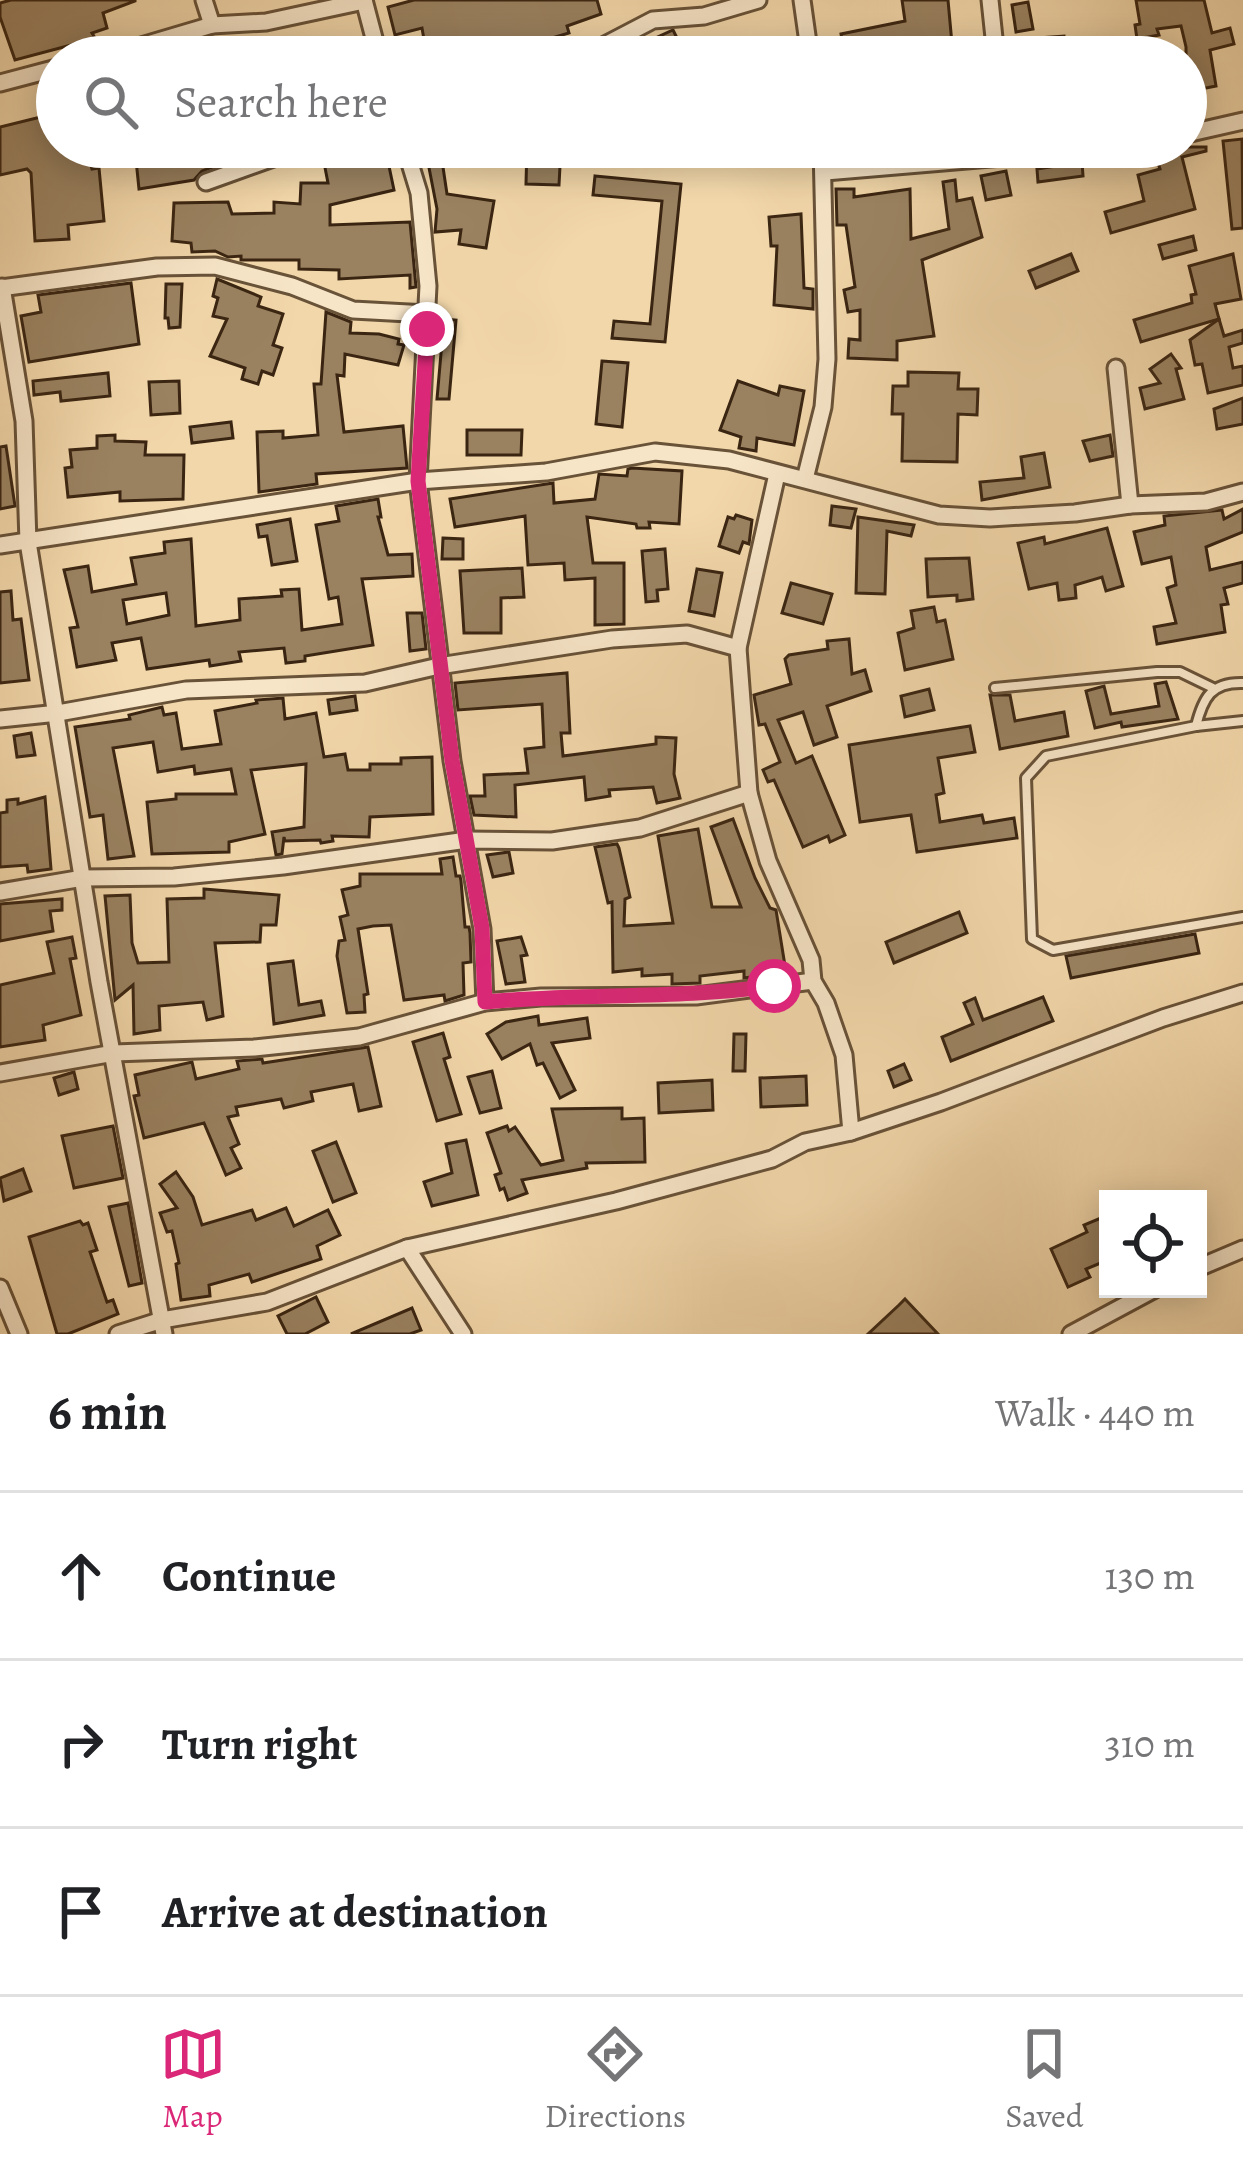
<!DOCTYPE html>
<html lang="en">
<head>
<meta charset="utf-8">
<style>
	body { margin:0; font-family:Alegreya,serif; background:#f6f6f6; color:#202124 }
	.controls { position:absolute; right:36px; bottom:36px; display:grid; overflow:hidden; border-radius:0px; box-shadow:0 6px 30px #0003 }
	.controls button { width:108px; height:108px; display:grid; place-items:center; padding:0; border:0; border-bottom:3px solid #e0e0e0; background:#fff; color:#202124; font:60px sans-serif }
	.stop { position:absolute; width:36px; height:36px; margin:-27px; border:9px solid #db2777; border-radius:50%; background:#fff }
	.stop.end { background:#db2777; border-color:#fff; box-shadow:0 3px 12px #0008 }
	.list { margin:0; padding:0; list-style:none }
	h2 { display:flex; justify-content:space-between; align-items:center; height:156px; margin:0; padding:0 48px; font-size:51px }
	h2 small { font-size:39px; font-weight:400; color:#757577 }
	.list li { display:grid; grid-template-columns:78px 1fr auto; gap:36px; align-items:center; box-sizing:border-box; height:168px; padding:0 48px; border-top:3px solid #e0e0e0 }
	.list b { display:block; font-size:45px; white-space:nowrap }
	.list em { font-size:39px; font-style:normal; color:#757577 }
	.icon { flex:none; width:66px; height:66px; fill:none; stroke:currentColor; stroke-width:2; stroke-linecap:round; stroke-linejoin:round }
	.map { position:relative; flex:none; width:1243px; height:1334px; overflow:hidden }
	.search { position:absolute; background:#fff; box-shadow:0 6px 30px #0003; left:36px; right:36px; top:36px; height:132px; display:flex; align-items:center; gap:30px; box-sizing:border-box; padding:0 42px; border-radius:66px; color:#757577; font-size:45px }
	.sheet { height:660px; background:#fff }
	nav { display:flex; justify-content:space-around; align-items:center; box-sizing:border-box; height:168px; border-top:3px solid #e0e0e0; background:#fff; font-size:33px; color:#757577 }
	nav a { display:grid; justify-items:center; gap:6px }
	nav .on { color:#db2777 }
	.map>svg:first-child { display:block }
	.building { fill:#9a8261; stroke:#3a2512; stroke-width:3; fill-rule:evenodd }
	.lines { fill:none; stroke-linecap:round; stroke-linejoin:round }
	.service-casing { stroke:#685238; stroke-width:14 }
	.minor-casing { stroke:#685238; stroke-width:21 }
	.service { stroke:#f7e5c8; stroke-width:8 }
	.minor { stroke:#f7e5c8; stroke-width:15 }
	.route { stroke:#db2777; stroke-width:15 }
</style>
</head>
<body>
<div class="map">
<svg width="1243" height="1334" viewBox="0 0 1243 1334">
	<rect width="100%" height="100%" fill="#f2d7aa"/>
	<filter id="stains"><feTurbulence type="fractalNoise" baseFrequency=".00167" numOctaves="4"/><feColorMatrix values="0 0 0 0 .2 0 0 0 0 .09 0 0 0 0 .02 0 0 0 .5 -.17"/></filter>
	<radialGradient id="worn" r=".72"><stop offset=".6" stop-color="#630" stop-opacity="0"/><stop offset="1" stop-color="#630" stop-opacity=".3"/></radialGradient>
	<!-- building -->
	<g class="building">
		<polygon points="11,0 135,0 135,1 103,13 107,28 92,33 100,46 86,57 75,44 15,60 0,17 0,3"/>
		<polygon points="414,0 597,0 601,14 567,26 569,33 511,50 513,57 427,57 422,28 395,35 388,7"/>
		<polygon points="902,0 948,0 952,44 981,41 982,52 963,57 877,57 877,51 845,57 841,34 905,21"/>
		<polygon points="1136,0 1204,0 1212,33 1230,28 1234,44 1210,50 1216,86 1186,92 1186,47 1181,26 1157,29 1159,35 1137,39 1135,25 1140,24"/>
		<polygon points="1028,2 1033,29 1016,32 1012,5"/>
		<polygon points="673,30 679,42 643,57 638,46"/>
		<polygon points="1064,36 1065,57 1026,57 1025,39"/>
		<polygon points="1132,43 1133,57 1108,57 1108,44"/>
		<polygon points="57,113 57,147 86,147 92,169 99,168 104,221 68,225 69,239 35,241 31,173 27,169 0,175 0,127"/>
		<polygon points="1242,139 1243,228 1232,229 1223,141"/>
		<polygon points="172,147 268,147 202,171 194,180 139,189 136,160 173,158"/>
		<polygon points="321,147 379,147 380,153 386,152 394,190 330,205 330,225 410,222 416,287 410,288 410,275 339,279 339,270 299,269 299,260 241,260 241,256 228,257 215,251 192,252 191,243 172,241 174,203 228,202 232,214 274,213 274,202 300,204 301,183 328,183"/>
		<polygon points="425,147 440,147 447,194 494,201 486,248 459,244 461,230 435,232 437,209"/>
		<polygon points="527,147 561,147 559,185 526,184"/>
		<polygon points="1170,147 1206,147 1206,151 1182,157 1195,209 1111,233 1105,212 1144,201 1138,175 1160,169 1154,151"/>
		<polygon points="1082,162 1083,176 1038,182 1037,169"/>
		<polygon points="1006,171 1011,195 986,200 981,176"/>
		<polygon points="595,176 681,184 665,342 612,338 614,321 650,324 662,201 593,195"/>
		<polygon points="955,180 957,201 972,198 982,237 922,260 934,336 897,341 897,360 848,358 849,339 860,340 860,310 848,312 844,290 855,287 846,225 837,225 836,189 854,189 854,197 910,189 911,239 949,229 943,182"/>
		<polygon points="801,214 804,288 813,289 813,309 774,305 777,246 771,246 769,217"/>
		<polygon points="1193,236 1196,250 1163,259 1159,245"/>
		<polygon points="1071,254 1078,271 1036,288 1029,271"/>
		<polygon points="1233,254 1241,299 1215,304 1219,319 1141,342 1134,320 1192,303 1191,295 1196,294 1189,266"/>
		<polygon points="217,279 261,297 258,306 283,314 273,345 282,348 273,375 262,371 258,384 242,379 245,368 210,356 227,319 213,316 218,298 213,296"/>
		<polygon points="131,283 139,344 29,362 21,316 41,312 38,295"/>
		<polygon points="166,284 182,284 180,327 169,328 168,318 165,318"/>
		<polygon points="326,312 351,322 350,333 379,334 399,339 398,344 404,345 398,365 345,354 344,376 337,375 344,432 403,426 407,468 316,474 317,484 259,492 257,432 283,431 283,438 318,435 314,384 321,384"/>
		<polygon points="444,319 456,320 449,399 437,399"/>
		<polygon points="1219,319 1224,336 1243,330 1243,343 1229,347 1233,368 1243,366 1243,385 1208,393 1202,364 1195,365 1190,340"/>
		<polygon points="1171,354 1181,368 1176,369 1184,399 1145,409 1140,388 1160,383 1150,369"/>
		<polygon points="602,361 628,363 622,427 596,424"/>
		<polygon points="908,372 959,373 958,389 978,389 977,415 958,414 957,462 902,461 903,414 892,414 893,386 908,386"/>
		<polygon points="108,373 110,396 61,401 60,392 34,395 33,381"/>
		<polygon points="179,381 180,413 151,415 149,382"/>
		<polygon points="738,381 778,395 780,386 804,391 794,445 757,438 756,451 739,448 741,437 720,430"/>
		<polygon points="1243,398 1243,424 1217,429 1214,409"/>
		<polygon points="231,422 233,438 192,443 190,427"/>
		<polygon points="467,430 522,430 521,455 467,455"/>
		<polygon points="115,435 115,441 146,442 145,455 184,455 183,499 120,501 120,492 68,497 65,468 72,467 70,450 97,448 97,436"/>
		<polygon points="1110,435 1113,456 1090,461 1083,441"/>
		<polygon points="6,446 15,506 0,509 0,447"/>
		<polygon points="1044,453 1050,487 982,500 980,482 1024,478 1021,457"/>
		<polygon points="632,468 682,471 679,524 649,522 650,528 637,528 636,524 587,517 593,563 624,563 624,624 595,625 595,578 565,580 564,563 528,565 525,516 455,527 450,499 553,483 554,503 595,499 599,474 627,476 628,469"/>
		<path d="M378,499L381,517H378L388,555L412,554L413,576L362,579L373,645L305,656V661L286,663L284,648L239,652L241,661L210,666L209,660L147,669L141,638L112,643L116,660L77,667L70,628L78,627L64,570L88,566L92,592L136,584L131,558L165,553L164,542L191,539L196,626L240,620L239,599L282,596L281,590L299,589L302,630L342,624L338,597L329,599L316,525L339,521L336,506ZM166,593L169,615L127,624L123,600Z"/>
		<polygon points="832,506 856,509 851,528 830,525"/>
		<polygon points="1243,509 1243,532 1206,547 1210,570 1243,562 1243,583 1224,588 1228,604 1221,605 1225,632 1157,644 1154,627 1176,623 1167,588 1176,585 1171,557 1142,564 1134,532 1165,525 1164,516 1222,510 1224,519"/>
		<polygon points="736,515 752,520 749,544 743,542 739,553 719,546 728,517 734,519"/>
		<polygon points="858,517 914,525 911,536 887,531 885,594 856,593"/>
		<polygon points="290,519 297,561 272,565 267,536 259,537 257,525"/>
		<polygon points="1107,528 1123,586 1106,591 1102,577 1075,585 1076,598 1059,600 1057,583 1029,589 1018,543 1044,537 1045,544"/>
		<polygon points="443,538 463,539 463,559 442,559"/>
		<polygon points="665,549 668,589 657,590 658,601 646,602 642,551"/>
		<polygon points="969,558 973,599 957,601 957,595 928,597 926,559"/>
		<polygon points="522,568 524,597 501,598 501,633 464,633 460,571"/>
		<polygon points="697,569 722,573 714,616 689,611"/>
		<polygon points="791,583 832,594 823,624 782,613"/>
		<polygon points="11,591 13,620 21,619 29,680 0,683 0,592"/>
		<polygon points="934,607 937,622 945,620 953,659 905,670 898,633 914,628 911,611"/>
		<polygon points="407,613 422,613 426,649 410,651"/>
		<polygon points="849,639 852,674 865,670 871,691 827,706 837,737 814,745 803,712 778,720 796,763 812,756 845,835 830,842 828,836 803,847 774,780 768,782 763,770 780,762 765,724 759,725 754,695 791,684 785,659 789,655 828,649 827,641"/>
		<polygon points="567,673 570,733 561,733 563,756 656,744 656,737 676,738 674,774 680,798 657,803 653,787 609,790 610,796 586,800 584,777 515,785 516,817 474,815 470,796 485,796 484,775 528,773 525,749 544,747 542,704 458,710 455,683"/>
		<polygon points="1166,682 1178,719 1122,727 1121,722 1095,728 1086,691 1104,686 1111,714 1159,706 1155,684"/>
		<polygon points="929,689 934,710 905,717 901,696"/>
		<polygon points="990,695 1010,695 1015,721 1064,712 1068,736 1000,749"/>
		<polygon points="355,696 357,710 330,714 328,700"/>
		<polygon points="283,698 285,719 316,713 324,757 345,754 348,770 370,770 370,764 401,764 401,758 432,757 433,814 370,817 369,837 332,836 333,841 321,843 320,840 285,841 284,837 282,854 276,855 272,832 304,827 306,764 251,770 265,834 229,842 229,852 152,854 147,802 176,799 176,794 236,794 231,769 195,774 194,766 158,772 153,742 113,748 134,856 108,859 103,815 90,817 75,727 130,719 129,715 162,707 164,715 176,713 182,749 221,744 215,711 257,703 256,700"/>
		<polygon points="970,726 975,752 938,758 944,793 936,795 940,822 982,815 984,823 1014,818 1017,838 917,852 911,815 860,822 849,745"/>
		<polygon points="31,733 35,755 17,757 14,736"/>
		<polygon points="45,797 51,869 28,872 27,865 0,867 0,813 7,812 7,800 18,799 18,804"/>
		<polygon points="733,819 755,878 770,908 776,910 786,972 744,978 744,971 700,976 700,983 672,984 672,974 642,976 642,969 613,972 612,902 608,903 595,847 617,844 619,848 630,897 625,899 624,926 673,923 658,836 698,829 712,907 741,907 711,827"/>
		<polygon points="509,852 513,873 493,877 487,855"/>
		<polygon points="453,857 456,876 460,876 461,881 465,927 469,927 470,933 471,962 463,963 464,995 445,1001 444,995 404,1000 391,925 373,926 358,929 368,994 364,995 365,1012 347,1013 337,956 339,941 345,940 340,917 348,915 342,890 360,886 360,874 442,874 440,859"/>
		<polygon points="204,889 279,895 276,925 261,925 260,942 215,943 223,1016 207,1020 203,1002 159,1006 160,1030 134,1034 133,985 115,1000 105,896 130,895 132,943 138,963 169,962 167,899 204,898"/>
		<polygon points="62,899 62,910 50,911 53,931 0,941 0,904"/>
		<polygon points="959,912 967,933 894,963 886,942"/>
		<polygon points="1195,934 1199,953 1071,978 1066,956"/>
		<polygon points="72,937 76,958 70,959 81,1015 43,1025 45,1040 0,1047 0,985 54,973 47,942"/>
		<polygon points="521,937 527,955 521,956 525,982 506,984 497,941"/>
		<polygon points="293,961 299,1005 321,1001 324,1015 274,1024 268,964"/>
		<polygon points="1043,997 1053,1021 951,1061 942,1037 973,1024 964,1003 975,998 983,1020"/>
		<polygon points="538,1016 539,1025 587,1018 590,1038 552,1043 575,1090 560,1098 543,1063 537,1065 530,1044 502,1059 487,1034 506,1022"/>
		<polygon points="443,1033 450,1057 444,1059 461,1114 437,1121 413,1042"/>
		<polygon points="734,1034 746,1034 745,1071 733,1071"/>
		<polygon points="368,1047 381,1106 359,1111 353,1084 311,1092 313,1101 284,1108 281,1099 236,1107 238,1115 228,1117 239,1144 231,1148 241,1168 226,1175 204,1123 144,1138 134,1096 139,1095 135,1075 192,1062 196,1079 239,1069 237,1061 262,1059 263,1063"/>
		<polygon points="904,1064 911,1080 894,1087 888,1071"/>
		<polygon points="492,1071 501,1108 480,1113 468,1077"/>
		<polygon points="74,1072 78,1089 59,1095 54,1078"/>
		<polygon points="806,1076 807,1105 761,1107 760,1078"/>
		<polygon points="712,1080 713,1110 659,1113 658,1083"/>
		<polygon points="622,1108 622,1119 644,1118 645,1162 586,1163 587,1168 522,1180 527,1193 508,1200 504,1188 500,1190 495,1175 501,1173 487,1133 507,1126 509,1131 515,1127 541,1165 563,1160 552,1109"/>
		<polygon points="113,1126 123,1178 74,1188 62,1136"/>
		<polygon points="466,1140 478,1195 432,1206 424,1182 452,1173 446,1144"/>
		<polygon points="336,1142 356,1193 333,1202 313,1151"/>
		<polygon points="23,1169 31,1191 4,1201 0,1178"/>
		<polygon points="176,1172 193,1197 202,1225 252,1210 256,1220 286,1208 294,1226 328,1210 340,1235 317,1246 321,1259 252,1282 249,1274 209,1285 210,1296 181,1300 176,1264 179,1263 172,1231 167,1232 160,1213 177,1208 160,1184"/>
		<polygon points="128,1203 142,1283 129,1286 109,1207"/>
		<polygon points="1108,1215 1108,1260 1086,1269 1090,1277 1068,1287 1051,1249 1087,1232 1084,1225"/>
		<polygon points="80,1221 83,1225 88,1223 97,1250 90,1252 107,1302 113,1300 118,1314 68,1334 57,1334 29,1237"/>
		<polygon points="316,1297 328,1322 305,1334 287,1334 278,1316"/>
		<polygon points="905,1299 938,1334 868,1334 899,1305"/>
		<polygon points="412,1308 421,1330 410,1334 351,1334"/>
	</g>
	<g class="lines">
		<defs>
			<g id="service">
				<polyline points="995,688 1157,672 1180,672 1213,688"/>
				<polyline points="1243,721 1196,726 1046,756 1026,778 1032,939 1053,950 1243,917"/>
				<path d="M1196,726C1203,698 1211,682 1243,683"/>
			</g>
			<g id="minor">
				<polyline points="204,0 212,25"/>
				<polyline points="364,0 379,57"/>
				<polyline points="802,0 810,57"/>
				<polyline points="990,0 996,57"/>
				<polyline points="104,57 212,25 266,22 364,1"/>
				<polyline points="582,57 653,20 704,16 758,0"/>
				<polyline points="0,83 57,68"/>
				<polyline points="1186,134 1243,121"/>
				<polyline points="405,147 419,193 428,286 418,481 452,761 482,929 485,1002"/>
				<polyline points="825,172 1122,147"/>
				<polyline points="206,182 304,147"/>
				<polyline points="2,287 24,421 28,542 99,982 164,1334"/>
				<polyline points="0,288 157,267 215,266 292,286 353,310 427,314"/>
				<polyline points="1116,368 1130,505"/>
				<polyline points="777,474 738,648 749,793 768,861 811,960 813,981 826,1003 844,1055 851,1132"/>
				<polyline points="805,479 823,407 827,359 822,147"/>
				<polyline points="0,545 418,481 546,472 655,452 729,460 939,515 990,518 1075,513 1130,505 1206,502 1243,492"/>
				<polyline points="0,719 58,713 186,690 365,683 439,666 612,639 687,634 738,648"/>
				<polyline points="0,892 83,878 174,877 283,866 467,840 552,841 640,828 749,793"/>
				<polyline points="0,1073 114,1053 254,1048 359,1037 485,1002 541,997 696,996 813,981"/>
				<polyline points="407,1248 463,1334"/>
				<polyline points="1198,1268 1243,1249"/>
				<polyline points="0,1288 19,1334"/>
				<polyline points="118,1334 162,1320 267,1302 407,1248 616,1201 772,1159 805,1142 851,1132 941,1102 1163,1018 1243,993"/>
				<polyline points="1071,1334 1155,1289"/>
			</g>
		</defs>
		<!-- service casing -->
		<use href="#service" class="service-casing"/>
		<!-- minor casing -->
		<use href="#minor" class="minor-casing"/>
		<!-- service -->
		<use href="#service" class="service"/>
		<!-- minor -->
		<use href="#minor" class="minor"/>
	</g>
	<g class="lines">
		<!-- route -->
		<path class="route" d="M427,329L418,481L452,760L482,928L485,1002C582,993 678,999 774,986"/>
	</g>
	<rect width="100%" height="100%" filter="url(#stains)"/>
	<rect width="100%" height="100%" fill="url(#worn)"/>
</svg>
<div class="controls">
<button><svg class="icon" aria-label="locate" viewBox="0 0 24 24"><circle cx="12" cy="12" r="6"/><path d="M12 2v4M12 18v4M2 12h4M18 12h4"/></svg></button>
</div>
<div class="stop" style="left:774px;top:986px"></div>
<div class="stop end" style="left:427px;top:329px"></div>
<div class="search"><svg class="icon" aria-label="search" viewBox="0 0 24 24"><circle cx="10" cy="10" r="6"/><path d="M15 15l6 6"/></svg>Search here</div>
</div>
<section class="sheet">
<h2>6 min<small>Walk · 440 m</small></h2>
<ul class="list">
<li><svg class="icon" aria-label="ahead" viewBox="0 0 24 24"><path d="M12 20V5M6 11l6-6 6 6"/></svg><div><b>Continue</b></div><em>130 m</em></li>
<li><svg class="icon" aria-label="right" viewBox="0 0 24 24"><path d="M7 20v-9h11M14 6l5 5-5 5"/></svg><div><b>Turn right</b></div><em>310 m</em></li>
<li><svg class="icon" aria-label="arrive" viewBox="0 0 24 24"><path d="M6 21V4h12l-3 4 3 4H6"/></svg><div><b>Arrive at destination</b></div></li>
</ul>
</section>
<nav>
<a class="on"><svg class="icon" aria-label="map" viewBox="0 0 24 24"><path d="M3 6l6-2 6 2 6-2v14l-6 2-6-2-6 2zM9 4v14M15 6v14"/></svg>Map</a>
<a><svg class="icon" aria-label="directions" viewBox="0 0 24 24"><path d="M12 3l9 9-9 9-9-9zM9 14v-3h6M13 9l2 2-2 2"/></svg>Directions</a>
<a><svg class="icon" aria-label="saved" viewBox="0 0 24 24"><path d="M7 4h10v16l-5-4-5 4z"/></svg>Saved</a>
</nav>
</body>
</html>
